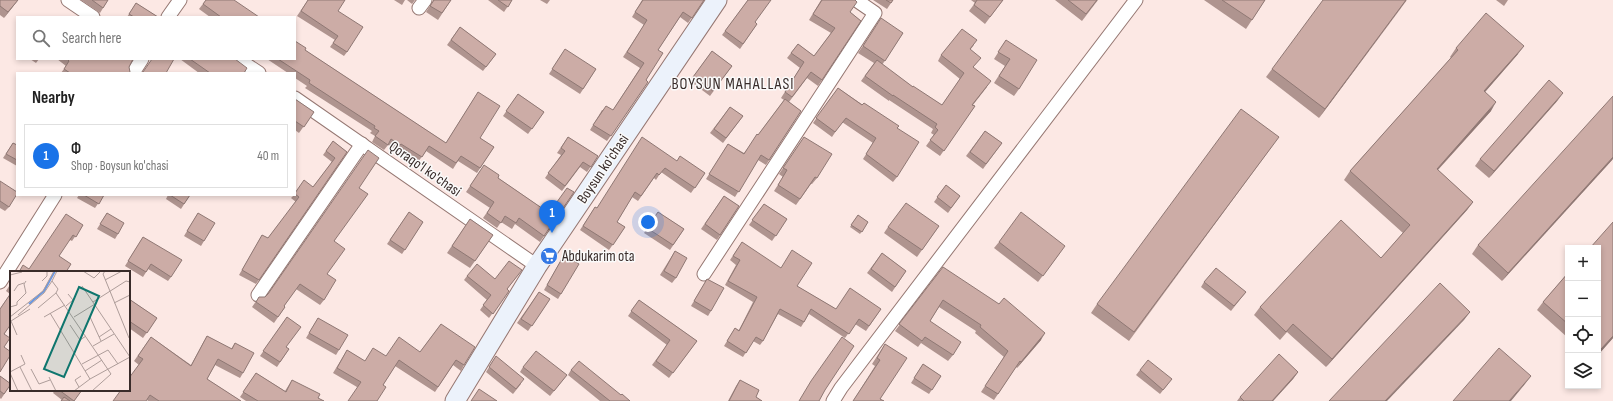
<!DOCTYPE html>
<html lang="en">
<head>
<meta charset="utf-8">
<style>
	body { margin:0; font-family:"Sofia Sans Condensed",sans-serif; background:#f6f6f6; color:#222 }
	.controls { position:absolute; right:12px; bottom:12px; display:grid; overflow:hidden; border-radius:0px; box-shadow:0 2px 6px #0003 }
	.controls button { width:36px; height:36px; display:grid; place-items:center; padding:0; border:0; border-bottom:1px solid #e0e0e0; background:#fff; color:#222; font:20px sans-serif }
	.you { position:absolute; left:648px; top:222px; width:14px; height:14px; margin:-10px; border:3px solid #fff; border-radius:50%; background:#1a73e8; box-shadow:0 0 0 6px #1a73e833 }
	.badge { display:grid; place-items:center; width:26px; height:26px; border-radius:50%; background:#1a73e8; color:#fff; font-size:13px; font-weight:700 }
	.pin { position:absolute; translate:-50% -33px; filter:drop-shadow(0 1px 2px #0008) }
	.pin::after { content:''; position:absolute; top:21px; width:14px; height:12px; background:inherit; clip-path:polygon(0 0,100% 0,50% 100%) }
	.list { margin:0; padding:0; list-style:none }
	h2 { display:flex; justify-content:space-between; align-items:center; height:52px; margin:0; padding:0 16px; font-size:17px }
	h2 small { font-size:13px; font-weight:400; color:#767676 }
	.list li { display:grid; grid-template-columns:26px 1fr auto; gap:12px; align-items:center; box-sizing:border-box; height:64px; margin:0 8px 8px; padding:0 8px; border:1px solid #e0e0e0; border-radius:0px }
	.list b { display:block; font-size:15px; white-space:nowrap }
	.list p { margin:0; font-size:13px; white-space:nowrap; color:#767676 }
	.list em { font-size:13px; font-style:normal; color:#767676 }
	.icon { flex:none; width:22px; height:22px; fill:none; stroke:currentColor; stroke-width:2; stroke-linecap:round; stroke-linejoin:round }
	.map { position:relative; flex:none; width:1613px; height:401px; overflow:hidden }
	.search { position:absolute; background:#fff; box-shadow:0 2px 6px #0003; left:16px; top:16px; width:280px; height:44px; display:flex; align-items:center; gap:10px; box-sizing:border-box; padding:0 14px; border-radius:0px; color:#767676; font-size:15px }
	.panel { position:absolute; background:#fff; box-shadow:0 2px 6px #0003; left:16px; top:72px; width:280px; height:124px; border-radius:0px }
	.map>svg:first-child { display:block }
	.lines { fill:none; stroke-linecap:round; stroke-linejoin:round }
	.street-casing { stroke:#957772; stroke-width:15 }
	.secondary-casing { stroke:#957772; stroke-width:21 }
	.street { stroke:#fff; stroke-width:13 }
	.secondary { stroke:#ecf2fb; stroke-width:19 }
	.wall { fill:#af948f }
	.shaded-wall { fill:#8f7874 }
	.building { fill:#ccaca6; stroke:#8f7874 }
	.labels { text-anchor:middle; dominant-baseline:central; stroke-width:3; stroke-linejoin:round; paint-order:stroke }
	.street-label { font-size:15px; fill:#392c2a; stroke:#fafafa }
	.poi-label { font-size:15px; fill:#392c2a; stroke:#fafafa; text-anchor:start }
	.neighbourhood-label { font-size:16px; letter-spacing:1px; fill:#392c2a; stroke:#fafafa }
	.inset-river { fill:none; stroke:#6897e4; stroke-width:2 }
	.inset-road { fill:none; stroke:#ae9d9a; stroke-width:1 }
	.view { fill:#0f766e; fill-opacity:0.15; stroke:#0f766e; stroke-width:2 }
	.inset-edge { fill:none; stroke:#392c2a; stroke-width:2 }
</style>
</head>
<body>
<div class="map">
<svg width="1613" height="401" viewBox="0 0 1613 401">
	<rect width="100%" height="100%" fill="#fce8e4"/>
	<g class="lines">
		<defs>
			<g id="street">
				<polyline points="68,0 93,17"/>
				<polyline points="419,8 425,0"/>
				<polyline points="168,17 180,0"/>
				<polyline points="238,59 259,73"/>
				<polyline points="133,73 142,59"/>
				<polyline points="295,98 537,266"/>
				<polyline points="704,274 875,13 856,0"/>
				<polyline points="0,282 55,195"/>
				<polyline points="258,295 362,144"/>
				<polyline points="833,401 841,388 1136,0"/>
			</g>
			<polyline id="secondary" points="455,401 537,266 717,0"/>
		</defs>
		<!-- street casing -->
		<use href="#street" class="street-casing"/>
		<!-- secondary casing -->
		<use href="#secondary" class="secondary-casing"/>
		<!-- street -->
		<use href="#street" class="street"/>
		<!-- secondary -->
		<use href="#secondary" class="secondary"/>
	</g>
	<!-- wall -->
	<g class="wall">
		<polygon points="0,0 18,0 4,18 0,15"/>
		<polygon points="81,0 108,0 100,13"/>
		<polygon points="206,0 259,17 210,17 199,9"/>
		<polygon points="308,0 338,11 347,52 344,56 330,47 335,40 297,16"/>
		<polygon points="394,0 405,0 402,5"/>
		<polygon points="407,0 415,0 412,4"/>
		<polygon points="433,0 451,0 438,20 426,12 433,1"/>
		<polygon points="488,0 512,0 504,12"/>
		<polygon points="540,0 550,0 547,4"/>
		<polygon points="642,0 704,0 688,23 680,17 658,50 646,80 648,82 607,141 590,130 602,110 613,110 640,68 623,57 644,25 632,17"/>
		<polygon points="748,0 755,22 757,24 740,49 722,35"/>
		<polygon points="821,0 855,0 850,12 861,21 818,86 807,78 789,102 801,111 766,165 758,160 735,197 706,179 728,144 744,153 758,135 784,100 781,98 800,68 787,58 798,44 814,56 831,33 809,20"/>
		<polygon points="873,0 893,0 887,9"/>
		<polygon points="971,0 1003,0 985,24 969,11 975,3"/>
		<polygon points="1055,0 1098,0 1082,21"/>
		<polygon points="1204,0 1265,0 1246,29"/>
		<polygon points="1407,0 1319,118 1266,77 1272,69"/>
		<polygon points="1496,0 1508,0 1504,6"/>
		<polygon points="136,3 158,17 127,17"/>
		<polygon points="877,25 903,33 882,65 913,87 942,105 960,79 938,61 941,55 974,45 970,50 974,68 987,87 973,105 975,106 940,156 926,146 934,135 931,133 933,129 889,100 889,101 861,81 874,63 858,53"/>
		<polygon points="460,27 496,54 483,71 447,45"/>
		<polygon points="1006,40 1019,89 1014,96 994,83 1005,66 994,59"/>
		<polygon points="1456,48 1518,54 1485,92 1491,111 1438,170 1473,202 1467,210 1326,367 1287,332 1280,340 1254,315 1260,307 1381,258 1403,233 1344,180 1350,171 1451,58 1450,57"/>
		<polygon points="305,50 446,143 478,92 480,138 494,147 477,173 458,161 453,169 426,151 418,162 398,149 397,150 388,145 384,150 372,142 375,136 370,133 372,131 305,88 307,86 295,78 295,73 288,73 267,59 295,59"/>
		<polygon points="712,51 732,66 710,96 690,81"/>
		<polygon points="562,54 596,69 580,94 549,74"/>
		<polygon points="30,59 39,59 36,63"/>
		<polygon points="57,59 133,59 129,67 130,72 131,73 61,73 66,66"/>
		<polygon points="180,59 235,59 244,73 199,73"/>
		<polygon points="838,88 897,128 897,177 893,182 863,159 873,143 842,122 832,137 813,123"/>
		<polygon points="518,94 544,112 528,134 503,116"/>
		<polygon points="295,99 314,112 299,133 295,130"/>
		<polygon points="1558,100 1489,178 1475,166 1480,159"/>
		<polygon points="730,107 743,116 723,143 710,133"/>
		<polygon points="985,131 1002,143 983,169 966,156"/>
		<polygon points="568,137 598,156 587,172 580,167 562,191 545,178 561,155 557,153"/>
		<polygon points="804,137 817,178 812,184 811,184 796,205 774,191 783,177 779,174"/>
		<polygon points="333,141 347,152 256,284 239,275 262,235 268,238 296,202 291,198 294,195 295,195 295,193 313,187 332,162 323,155"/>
		<polygon points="13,143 17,145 17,166 3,158"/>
		<polygon points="1273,145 1129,341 1091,313 1097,304"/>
		<polygon points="1613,159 1502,281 1472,254 1478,245"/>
		<polygon points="677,161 705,173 691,193 661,172 656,180 654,178 638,201 632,197 617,222 625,227 609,250 580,230 595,207 597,208"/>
		<polygon points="480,171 498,178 549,213 574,192 540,242 515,224 512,229 501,222 497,228 483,218 490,208 466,192"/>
		<polygon points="0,181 9,207 5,211 0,208"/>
		<polygon points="946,185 960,196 948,213 934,202"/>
		<polygon points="359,188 334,242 327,274 324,300 320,305 296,289 284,306 285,307 274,323 252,307 259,297 265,297 268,294"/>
		<polygon points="79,195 104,195 95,208 77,198"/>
		<polygon points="168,195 190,195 181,209 166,199"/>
		<polygon points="724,196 739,206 717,240 701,229"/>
		<polygon points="764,204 787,219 772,241 749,225"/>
		<polygon points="409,212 423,222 402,254 387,244"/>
		<polygon points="658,212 684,229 670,250 644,233"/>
		<polygon points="107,213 118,234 115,239 97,229"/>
		<polygon points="198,213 204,241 201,246 184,236"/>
		<polygon points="858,215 868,222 860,234 850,227"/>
		<polygon points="470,219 493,235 470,268 447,253"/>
		<polygon points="1613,222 1613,338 1598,355 1598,248"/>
		<polygon points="83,225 72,241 70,240 29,269"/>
		<polygon points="939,226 917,257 884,233 888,227"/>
		<polygon points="143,237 171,277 168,281 148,269 143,277 125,266"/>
		<polygon points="742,242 797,286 836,309 881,309 866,331 855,324 845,338 809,314 801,327 778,314 763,341 760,345 753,341 743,357 724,346 735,328 739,330 753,302 725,285 736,265 730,260"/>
		<polygon points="999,242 1060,253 1038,282 994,248"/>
		<polygon points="675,251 676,278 672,283 660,275"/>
		<polygon points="882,253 906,271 892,292 867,273"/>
		<polygon points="564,255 561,294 558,299 544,290"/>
		<polygon points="943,267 1041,340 1017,368 1016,367 994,400 981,392 1004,357 975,333 976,331 939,307 930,321 953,355 948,361 921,343 918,347 895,331"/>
		<polygon points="1568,273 1568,336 1567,337 1537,310 1543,302"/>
		<polygon points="518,275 507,289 509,291 489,318 480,310 487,300 464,280 467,276 495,279"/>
		<polygon points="707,279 711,311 708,316 691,306"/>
		<polygon points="1204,282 1246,292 1231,311 1201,287"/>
		<polygon points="11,283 11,324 4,334 4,347 0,372 0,309 10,294 6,291"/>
		<polygon points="539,292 550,299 528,331 517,323"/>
		<polygon points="129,299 157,318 143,338 129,328"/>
		<polygon points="639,300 697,341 669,378 652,365 667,345 628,316"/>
		<polygon points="287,317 286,347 289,349 277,367 260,356"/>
		<polygon points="318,318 339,350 336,355 306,338"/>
		<polygon points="441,324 464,365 461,371 453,365 435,392 395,366 383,385 357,387 333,373 347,350 364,361 386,356 420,352"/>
		<polygon points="207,336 231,349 235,343 243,373 240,378 215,365 207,379 241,401 148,401 147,400 139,365 134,361 151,337 191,365 204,341"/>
		<polygon points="885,344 880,399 884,401 853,401 875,366 872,364"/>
		<polygon points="496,356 521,384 513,394 486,372"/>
		<polygon points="923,364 941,376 929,394 911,383"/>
		<polygon points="523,367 567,375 550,396 520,372"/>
		<polygon points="571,370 621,395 630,401 600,401 568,375"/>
		<polygon points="1140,370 1168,384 1160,394 1136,375"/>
		<polygon points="1298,372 1293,379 1273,401 1237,401 1240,397"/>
		<polygon points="256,373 285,391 292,380 318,398 324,401 246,401 240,397"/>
		<polygon points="0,376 11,384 1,399 0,398"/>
		<polygon points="740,380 756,397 762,401 728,401 736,386"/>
		<polygon points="55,390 82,390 74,401 61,401 62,400 53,393"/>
	</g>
	<!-- shaded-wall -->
	<g class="shaded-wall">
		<polygon points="18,0 15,4 4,18 8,12"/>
		<polygon points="1407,0 1319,118 1325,109"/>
		<polygon points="1524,46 1518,54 1478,100 1484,91"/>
		<polygon points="1563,93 1558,100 1489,178 1494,171"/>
		<polygon points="1496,102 1491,111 1431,177 1437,169"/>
		<polygon points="1613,157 1613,159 1502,281 1508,273"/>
		<polygon points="1473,202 1467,210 1326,367 1332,359"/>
		<polygon points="1470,312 1464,320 1387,401 1385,401"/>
		<polygon points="1045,333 1041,340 1017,368 1021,362"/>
		<polygon points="1613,336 1613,338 1598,355 1601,349"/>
		<polygon points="1298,372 1293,379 1273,401 1272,401"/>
		<polygon points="1531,376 1525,384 1511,401 1509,401"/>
	</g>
	<!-- building -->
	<g class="building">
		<polygon points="0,0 18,0 8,12 0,6"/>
		<polygon points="92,0 108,0 103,8"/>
		<polygon points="206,0 234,0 259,17 221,17 203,4"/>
		<polygon points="308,0 345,0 338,11 363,27 347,52 333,43 338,36 301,11"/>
		<polygon points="434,0 451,0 442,13 430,6"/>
		<polygon points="498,0 512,0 508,7"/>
		<polygon points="643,0 704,0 692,18 683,12 658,50 663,53 646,80 648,82 611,136 593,125 606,106 613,110 644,63 627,52 647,20 635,12"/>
		<polygon points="748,0 771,0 755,22 757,24 743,44 725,31"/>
		<polygon points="822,0 855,0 857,2 850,12 861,21 822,80 811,72 792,97 785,92 804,62 791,53 798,44 814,56 835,28 813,14"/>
		<polygon points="886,0 893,0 891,3"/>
		<polygon points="977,0 1003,0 990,17 974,5"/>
		<polygon points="1068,0 1097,0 1086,14"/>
		<polygon points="1222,0 1265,0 1252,20"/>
		<polygon points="1323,0 1406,0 1325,109 1272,69"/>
		<polygon points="136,3 158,17 134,17 129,14"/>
		<polygon points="1486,13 1524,46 1484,91 1496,102 1437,169 1473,202 1332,359 1293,324 1286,332 1260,307 1341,220 1381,258 1410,225 1350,171 1458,50 1456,48"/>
		<polygon points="881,18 903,33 885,61 863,46"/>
		<polygon points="460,27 496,54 486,67 451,40"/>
		<polygon points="962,29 977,40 970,49 981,58 973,67 991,81 972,105 975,106 944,151 930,140 938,130 935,127 937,124 893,95 893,96 865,76 877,60 913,87 913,86 942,105 964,73 941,55"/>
		<polygon points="1006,40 1037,60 1019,89 999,76 1010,59 998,52"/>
		<polygon points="295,41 306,48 305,50 446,143 478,92 500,106 480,138 494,147 480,168 461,156 456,163 429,146 422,157 401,144 400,145 391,139 388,145 375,136 379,131 374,128 375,126 309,83 310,80 278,59 295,59"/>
		<polygon points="565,49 596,69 583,89 552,69"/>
		<polygon points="712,51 732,66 713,91 693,77"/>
		<polygon points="67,59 133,59 129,67 130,72 131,73 70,73 64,69 69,61"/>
		<polygon points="152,59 174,59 166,73 142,73 143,72"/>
		<polygon points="190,59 235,59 247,68 244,73 210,73"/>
		<polygon points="1549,80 1563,93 1494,171 1480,159"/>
		<polygon points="838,88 862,105 864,103 899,126 897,128 919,142 897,177 866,154 876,138 846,118 835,132 816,118"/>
		<polygon points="518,94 544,112 532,129 506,111"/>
		<polygon points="1613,96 1613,157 1508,273 1478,245"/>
		<polygon points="295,99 314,112 304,127 295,121"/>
		<polygon points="785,99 801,111 769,160 761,155 739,192 709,174 728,144 744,154 757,134 758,135"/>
		<polygon points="730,107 743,116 726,138 714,129"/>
		<polygon points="1241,109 1279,137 1134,332 1097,304"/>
		<polygon points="985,131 1002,143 986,164 970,152"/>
		<polygon points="568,137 598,156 591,167 583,162 565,186 548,173 565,151 561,148"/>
		<polygon points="642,137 677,161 680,156 705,173 695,188 665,168 659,175 657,173 641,196 635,192 617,222 625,227 613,245 583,226 595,207 597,208"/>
		<polygon points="804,137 832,154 817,178 815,177 800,199 778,185 787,170 783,168"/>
		<polygon points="333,141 347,152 259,280 242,270 262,235 268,238 299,197 295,194 295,193 304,180 313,187 335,158 326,151"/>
		<polygon points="13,143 17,145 17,160 6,154"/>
		<polygon points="368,150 379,158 359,188 368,194 334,241 345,249 327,274 336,280 324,300 300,284 284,306 285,307 278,317 256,302 259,297 265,297 268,294"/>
		<polygon points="484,165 499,175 498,178 549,213 567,188 574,192 544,236 519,218 516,223 505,216 501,223 487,213 494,202 470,186"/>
		<polygon points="0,181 17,192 17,194 9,207 0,201"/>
		<polygon points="946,185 960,196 951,208 937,197"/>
		<polygon points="84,195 104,195 99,204"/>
		<polygon points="170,195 190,195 184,204"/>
		<polygon points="724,196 739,206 720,235 705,224"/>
		<polygon points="906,203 939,226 922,250 888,227"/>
		<polygon points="764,204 787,219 776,236 752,220"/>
		<polygon points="409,212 423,222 405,250 390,240"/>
		<polygon points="658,212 684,229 673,245 647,228"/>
		<polygon points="1021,212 1065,246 1043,276 999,242"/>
		<polygon points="107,213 124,223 118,234 100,224"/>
		<polygon points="198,213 215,223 204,241 187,231"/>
		<polygon points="66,214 83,225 76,237 73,235 59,256 71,264 66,272 19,272 23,265 29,269"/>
		<polygon points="858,215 868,222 862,232 851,225"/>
		<polygon points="470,219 493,235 475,261 452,246"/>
		<polygon points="1613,222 1613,336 1601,349 1598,346 1598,248 1590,248"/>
		<polygon points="143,237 182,260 171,277 151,264 146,272 128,261"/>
		<polygon points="742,242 781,268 792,250 812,263 797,286 836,309 850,288 881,309 869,326 859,319 849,334 811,309 804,322 780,309 763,341 756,337 746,353 727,341 735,328 739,331 757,297 728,281 740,260 733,256"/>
		<polygon points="675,251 687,258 676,278 664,271"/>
		<polygon points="882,253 906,271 895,287 871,269"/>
		<polygon points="564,255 579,264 561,294 547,285"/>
		<polygon points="509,261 522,270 507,289 509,291 493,314 483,305 491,295 467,276 477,264 495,279"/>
		<polygon points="943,267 999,304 1004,298 1045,333 1021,362 1020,361 998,394 985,386 1008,351 980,327 981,325 943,300 930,321 961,342 953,355 925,337 922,341 899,324"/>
		<polygon points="1216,268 1246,292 1234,306 1204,282"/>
		<polygon points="1568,273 1568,324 1543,302"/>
		<polygon points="707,279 724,288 711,311 694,301"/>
		<polygon points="1440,283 1470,312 1385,401 1329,401"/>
		<polygon points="539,292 550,299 532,326 521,319"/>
		<polygon points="11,293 11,324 4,334 10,338 4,347 11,352 11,354 0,372 0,309"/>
		<polygon points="129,299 157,318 147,333 129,321"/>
		<polygon points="639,300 697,341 673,373 656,361 670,340 631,311"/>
		<polygon points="287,317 301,327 286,347 289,349 280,362 263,351"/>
		<polygon points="318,318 348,335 339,350 309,333"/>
		<polygon points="441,324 475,347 464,365 456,360 438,387 399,360 383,385 386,387 377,401 348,401 361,382 337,368 347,350 365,361 373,348 386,356 399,337 420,352"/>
		<polygon points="207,336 232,349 235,343 254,353 243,373 218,359 207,379 241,401 159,401 150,395 146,401 113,401 121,390 129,390 129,378 143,359 138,356 151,337 191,366"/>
		<polygon points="842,337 854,346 825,390 819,401 799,401 811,381"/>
		<polygon points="885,344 907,358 880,399 884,401 853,401 880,360 877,358"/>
		<polygon points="1499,348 1531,376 1509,401 1453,401"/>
		<polygon points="536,351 567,375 554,391 523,367"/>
		<polygon points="1279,354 1298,372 1272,401 1244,401 1240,397"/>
		<polygon points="496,356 524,379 516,389 489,367"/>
		<polygon points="1148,360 1172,379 1163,390 1140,370"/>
		<polygon points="579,361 621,395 622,394 630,401 610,401 571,370"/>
		<polygon points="923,364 941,376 932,390 914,378"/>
		<polygon points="256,373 286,392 292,380 320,394 318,398 324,401 258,401 243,392"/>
		<polygon points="0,376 11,384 4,394 0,391"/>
		<polygon points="740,380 759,390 756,397 762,401 729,401"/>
		<polygon points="479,389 497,401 471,401"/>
		<polygon points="59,390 82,390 74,401"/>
		<polygon points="64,397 70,401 61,401"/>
	</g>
	<!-- icons -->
	<defs>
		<symbol id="supermarket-disc" viewBox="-11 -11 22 22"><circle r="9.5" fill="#3478e5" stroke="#fafafa"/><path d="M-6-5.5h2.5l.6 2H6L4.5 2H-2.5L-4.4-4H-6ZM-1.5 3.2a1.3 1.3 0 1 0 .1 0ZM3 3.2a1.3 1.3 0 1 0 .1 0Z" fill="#fff"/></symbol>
	</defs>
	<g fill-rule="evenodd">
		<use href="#supermarket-disc" x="539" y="246" width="20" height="20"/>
	</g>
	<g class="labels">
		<!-- street labels -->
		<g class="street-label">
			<text transform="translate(425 169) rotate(35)">Qoraqo'l ko'chasi</text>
			<text transform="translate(603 169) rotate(-56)">Boysun ko'chasi</text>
		</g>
		<!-- poi labels -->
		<g class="poi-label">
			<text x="562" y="256">Abdukarim ota</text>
		</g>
		<!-- neighbourhood labels -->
		<g class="neighbourhood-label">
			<text x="733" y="84">BOYSUN MAHALLASI</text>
		</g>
	</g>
	<!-- overview -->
	<g transform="translate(10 271)">
		<rect width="120" height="120" fill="#fce8e4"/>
		<path class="inset-river" d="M19,33L34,20L45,0"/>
		<path class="inset-road" d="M47,0L42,10L48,18L46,22L101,103L82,120M73,0L84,7L91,0M95,0L93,3L119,67M0,4L12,1M95,9L112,0M32,10L37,5V0M72,15L120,86M4,20L8,14L14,12M83,31L116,10L120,11M104,32L120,24M56,35L63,29L58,23M0,36L7,34V31L16,22L14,13L16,10M28,37L46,22M40,42L80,108M8,44L34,22L42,10M0,46L33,20L44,0M34,46L55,34M64,46L85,33M80,46L91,70M60,54L70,69L76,65M7,64L1,50L20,38M89,66L101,58M83,75L104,63M72,93L98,79L108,93M10,96L22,120M21,98L29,113L40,109M75,100L92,89M0,101L15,93L11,84M0,102L8,120M39,106L46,120M69,116L65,109L71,105M64,120L80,108L120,86"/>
		<path class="view" d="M69,16L89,25L54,106L34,98Z"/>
		<rect width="120" height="120" class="inset-edge"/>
	</g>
</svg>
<div class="controls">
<button>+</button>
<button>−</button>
<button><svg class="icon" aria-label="locate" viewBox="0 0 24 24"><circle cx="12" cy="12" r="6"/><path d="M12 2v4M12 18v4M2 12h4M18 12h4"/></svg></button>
<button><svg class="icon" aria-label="layers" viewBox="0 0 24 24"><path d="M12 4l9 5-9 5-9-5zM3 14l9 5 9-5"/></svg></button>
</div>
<div class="you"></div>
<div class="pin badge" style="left:552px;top:233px">1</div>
<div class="search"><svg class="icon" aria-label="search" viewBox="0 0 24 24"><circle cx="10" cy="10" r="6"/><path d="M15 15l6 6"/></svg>Search here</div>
<section class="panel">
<h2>Nearby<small></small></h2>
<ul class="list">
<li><span class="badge">1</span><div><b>Ф</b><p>Shop · Boysun ko'chasi</p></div><em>40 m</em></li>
</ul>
</section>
</div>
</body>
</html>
